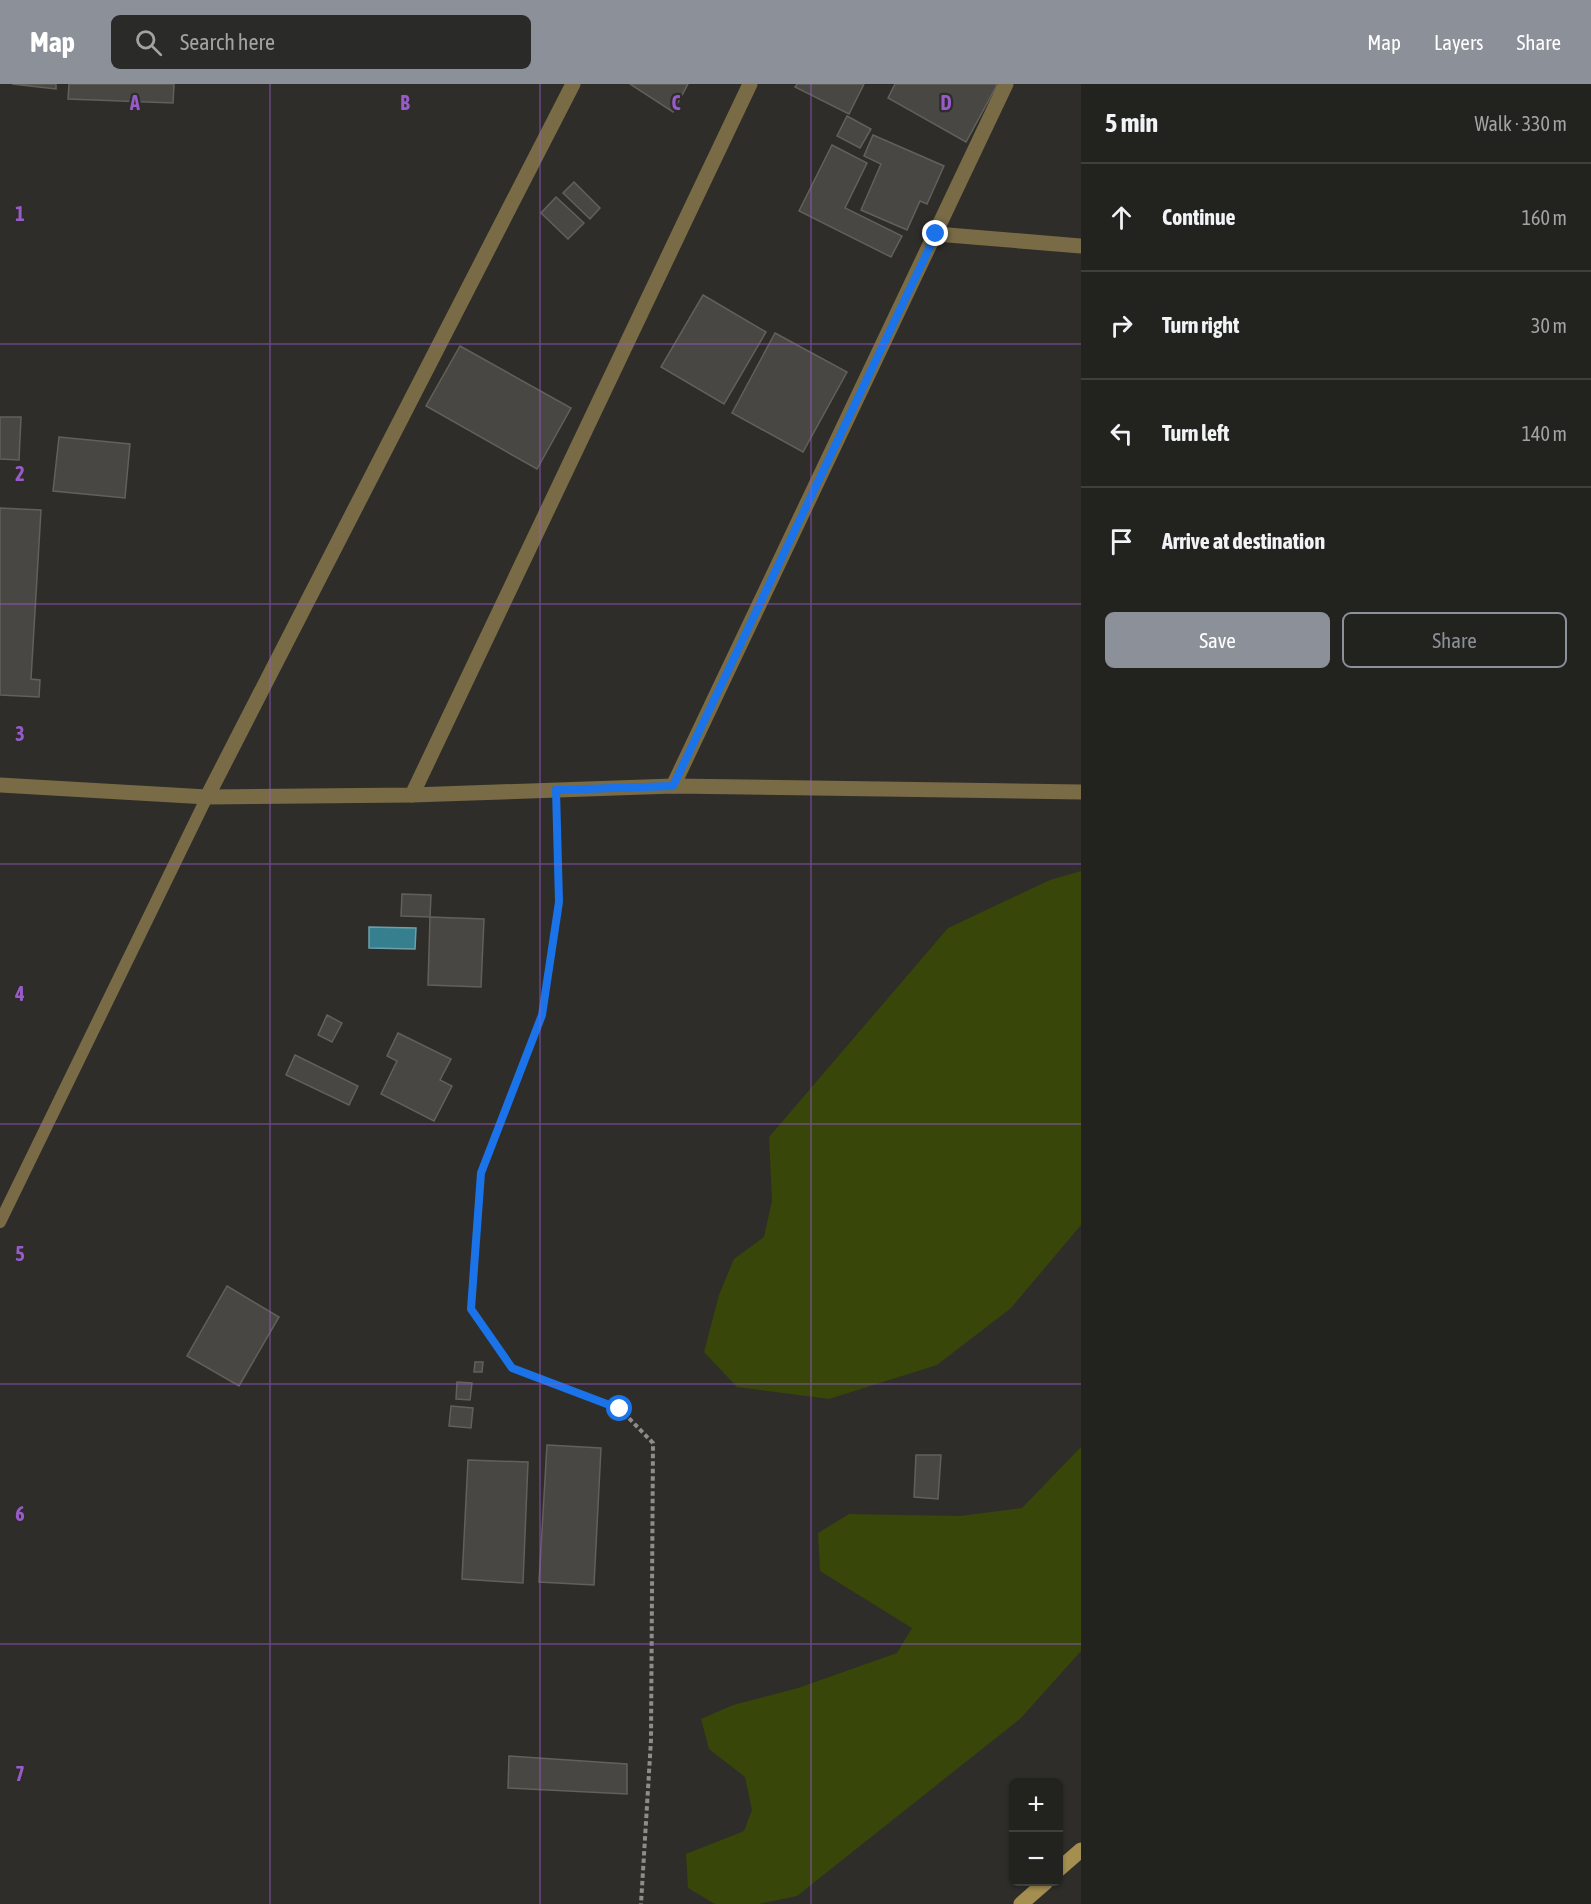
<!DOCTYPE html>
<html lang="en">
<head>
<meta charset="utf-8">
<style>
	body { margin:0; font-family:"Asap Condensed",sans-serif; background:#2a2a28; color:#f1f3f6 }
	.controls { position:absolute; right:18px; bottom:18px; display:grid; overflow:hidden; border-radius:9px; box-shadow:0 2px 4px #0004 }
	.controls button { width:54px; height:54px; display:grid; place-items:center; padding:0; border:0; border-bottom:2px solid #3f3f3d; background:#22221f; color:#f1f3f6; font:30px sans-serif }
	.stop { position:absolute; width:18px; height:18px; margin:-14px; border:4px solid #1a73e8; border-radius:50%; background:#fff }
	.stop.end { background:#1a73e8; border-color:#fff; box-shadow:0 2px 6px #0008 }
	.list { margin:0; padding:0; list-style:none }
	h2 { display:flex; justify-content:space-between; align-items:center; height:78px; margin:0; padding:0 24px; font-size:26px }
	h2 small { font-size:20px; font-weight:400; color:#a2a4a4 }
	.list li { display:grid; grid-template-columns:39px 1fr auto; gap:18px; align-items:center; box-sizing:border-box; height:108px; padding:0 24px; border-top:2px solid #3f3f3d }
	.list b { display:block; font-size:22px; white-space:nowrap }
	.list em { font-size:20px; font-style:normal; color:#a2a4a4 }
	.actions { display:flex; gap:12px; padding:18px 24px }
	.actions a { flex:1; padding:14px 0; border:2px solid #8c9099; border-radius:9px; text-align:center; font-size:21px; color:#8c9099 }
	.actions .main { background:#8c9099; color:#fff }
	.icon { flex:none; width:33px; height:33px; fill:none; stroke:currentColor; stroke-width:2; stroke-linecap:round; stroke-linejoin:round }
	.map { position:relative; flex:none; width:1081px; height:1820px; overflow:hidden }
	header { display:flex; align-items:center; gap:36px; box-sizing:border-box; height:84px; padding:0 30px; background:#8c9099; color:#fff }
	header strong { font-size:28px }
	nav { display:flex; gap:33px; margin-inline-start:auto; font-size:21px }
	.search { width:420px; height:54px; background:#2a2a28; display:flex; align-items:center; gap:15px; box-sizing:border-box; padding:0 21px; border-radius:9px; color:#a2a4a4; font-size:22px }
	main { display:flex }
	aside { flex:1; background:#22221f }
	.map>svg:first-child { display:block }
	.green { fill:#38460a }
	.water { fill:#367f8f; stroke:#6ea0ab; stroke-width:1.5 }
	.building { fill:#494743; stroke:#61605b; stroke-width:1.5 }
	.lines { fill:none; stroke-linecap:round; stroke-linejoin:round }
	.path { stroke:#8e8d89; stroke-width:4; stroke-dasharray:4.5 3; stroke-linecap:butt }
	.service { stroke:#796b45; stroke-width:12 }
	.minor { stroke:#796b45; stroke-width:15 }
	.secondary { stroke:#a48e50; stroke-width:15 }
	.route { stroke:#1a73e8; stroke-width:8 }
	.grid { fill:none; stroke:#985cca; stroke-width:1.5; stroke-opacity:0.55 }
	.grid-label { font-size:20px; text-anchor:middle; font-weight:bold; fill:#985cca; stroke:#2e2d29; stroke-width:4.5; stroke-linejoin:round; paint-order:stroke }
</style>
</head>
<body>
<header>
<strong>Map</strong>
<div class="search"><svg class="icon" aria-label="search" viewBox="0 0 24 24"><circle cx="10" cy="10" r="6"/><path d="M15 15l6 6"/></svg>Search here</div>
<nav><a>Map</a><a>Layers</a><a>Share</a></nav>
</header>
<main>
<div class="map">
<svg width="1081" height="1820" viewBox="0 0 1081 1820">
	<rect width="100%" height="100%" fill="#2e2d29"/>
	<!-- green -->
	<g class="green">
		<polygon points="1081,787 1081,1141 1011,1224 937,1281 829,1315 737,1303 704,1268 719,1211 734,1175 764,1153 772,1117 769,1053 948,844 1050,796"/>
		<polygon points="1081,1363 1081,1567 1021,1634 797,1812 758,1820 715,1820 688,1804 686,1770 744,1747 752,1726 745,1693 709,1665 701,1635 733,1621 798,1604 897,1569 912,1544 820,1487 818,1449 849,1430 960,1432 1022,1424"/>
	</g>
	<!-- water -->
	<polygon class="water" points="369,843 416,844 415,865 369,864"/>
	<!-- building -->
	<g class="building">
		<polygon points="12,0 56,0 56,5"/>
		<polygon points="69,0 174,0 173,19 68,15"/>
		<polygon points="630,0 688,0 673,28"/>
		<polygon points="797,0 864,0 849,30 795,3"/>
		<polygon points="895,0 995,0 997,1 966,58 888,14"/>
		<polygon points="847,32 871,45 860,64 837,52"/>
		<polygon points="873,51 944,82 927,120 920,117 907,146 861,126 881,80 864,72"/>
		<polygon points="832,61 867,79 845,124 902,152 891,173 799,127"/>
		<polygon points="574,98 600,124 590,135 563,109"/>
		<polygon points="556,113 584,139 568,155 541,129"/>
		<polygon points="703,211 766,248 724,320 661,283"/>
		<polygon points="775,249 847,288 803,368 732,329"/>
		<polygon points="460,262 571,324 537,385 426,322"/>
		<polygon points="0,333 21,333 19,376 0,375"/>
		<polygon points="59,353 130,360 125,414 53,407"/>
		<polygon points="0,424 41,426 31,595 40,596 39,613 0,611"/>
		<polygon points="402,810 431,811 430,833 401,832"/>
		<polygon points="430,833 484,835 481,903 428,901"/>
		<polygon points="327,931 342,939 332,958 318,951"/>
		<polygon points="398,949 451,975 440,996 452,1002 434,1037 381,1010 397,977 387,972"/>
		<polygon points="295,971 358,1002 349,1021 286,991"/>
		<polygon points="227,1202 279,1233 239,1302 187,1272"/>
		<polygon points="475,1278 483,1278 482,1288 474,1288"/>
		<polygon points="457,1298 472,1299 470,1316 456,1315"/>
		<polygon points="451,1322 473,1324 471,1344 449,1342"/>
		<polygon points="547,1361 601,1364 594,1501 539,1498"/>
		<polygon points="916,1371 941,1371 938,1415 914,1413"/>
		<polygon points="468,1376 528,1378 523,1499 462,1495"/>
		<polygon points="509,1672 627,1680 627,1710 508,1704"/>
	</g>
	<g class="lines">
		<!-- path -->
		<polyline class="path" points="557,726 559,818 542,931 481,1089 471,1225 512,1284 620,1325 653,1359 651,1656 641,1820"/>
		<!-- service -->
		<polyline class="service" points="0,1138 207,713"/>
		<!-- minor -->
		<g class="minor">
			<polyline points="936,150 1081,162"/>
			<polyline points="0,701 207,713 412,711 673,702 1081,708"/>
			<polyline points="673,702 1006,0"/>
			<polyline points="412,711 750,0"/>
			<polyline points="207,713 573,0"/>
		</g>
		<!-- secondary -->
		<g class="secondary">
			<polyline points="1058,1786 1081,1766"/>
			<polyline points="1021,1820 1046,1798"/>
		</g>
	</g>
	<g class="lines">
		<!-- route -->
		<polyline class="route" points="620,1325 512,1284 471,1225 481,1089 542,931 559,818 556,706 673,702 936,150"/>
	</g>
	<!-- grid -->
	<path class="grid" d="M270,0V1820M540,0V1820M811,0V1820M0,260H1081M0,520H1081M0,780H1081M0,1040H1081M0,1300H1081M0,1560H1081"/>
	<g class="grid-label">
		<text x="135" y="26">A</text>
		<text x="405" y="26">B</text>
		<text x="676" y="26">C</text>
		<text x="946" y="26">D</text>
		<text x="20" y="137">1</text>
		<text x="20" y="397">2</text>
		<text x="20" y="657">3</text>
		<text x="20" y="917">4</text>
		<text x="20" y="1177">5</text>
		<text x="20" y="1437">6</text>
		<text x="20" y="1697">7</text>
	</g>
</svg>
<div class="controls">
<button>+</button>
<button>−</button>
</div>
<div class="stop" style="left:620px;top:1325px"></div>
<div class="stop end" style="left:936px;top:150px"></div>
</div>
<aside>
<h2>5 min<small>Walk · 330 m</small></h2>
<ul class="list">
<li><svg class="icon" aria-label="ahead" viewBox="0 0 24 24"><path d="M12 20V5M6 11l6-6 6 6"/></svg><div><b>Continue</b></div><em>160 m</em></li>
<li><svg class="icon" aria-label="right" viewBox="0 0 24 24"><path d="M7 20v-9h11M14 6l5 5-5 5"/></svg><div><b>Turn right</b></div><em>30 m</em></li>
<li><svg class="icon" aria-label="left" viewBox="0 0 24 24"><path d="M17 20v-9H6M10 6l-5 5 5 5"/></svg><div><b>Turn left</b></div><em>140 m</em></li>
<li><svg class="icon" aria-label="arrive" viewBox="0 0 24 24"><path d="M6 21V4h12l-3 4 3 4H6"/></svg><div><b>Arrive at destination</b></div></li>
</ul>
<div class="actions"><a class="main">Save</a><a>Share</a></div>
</aside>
</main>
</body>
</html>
